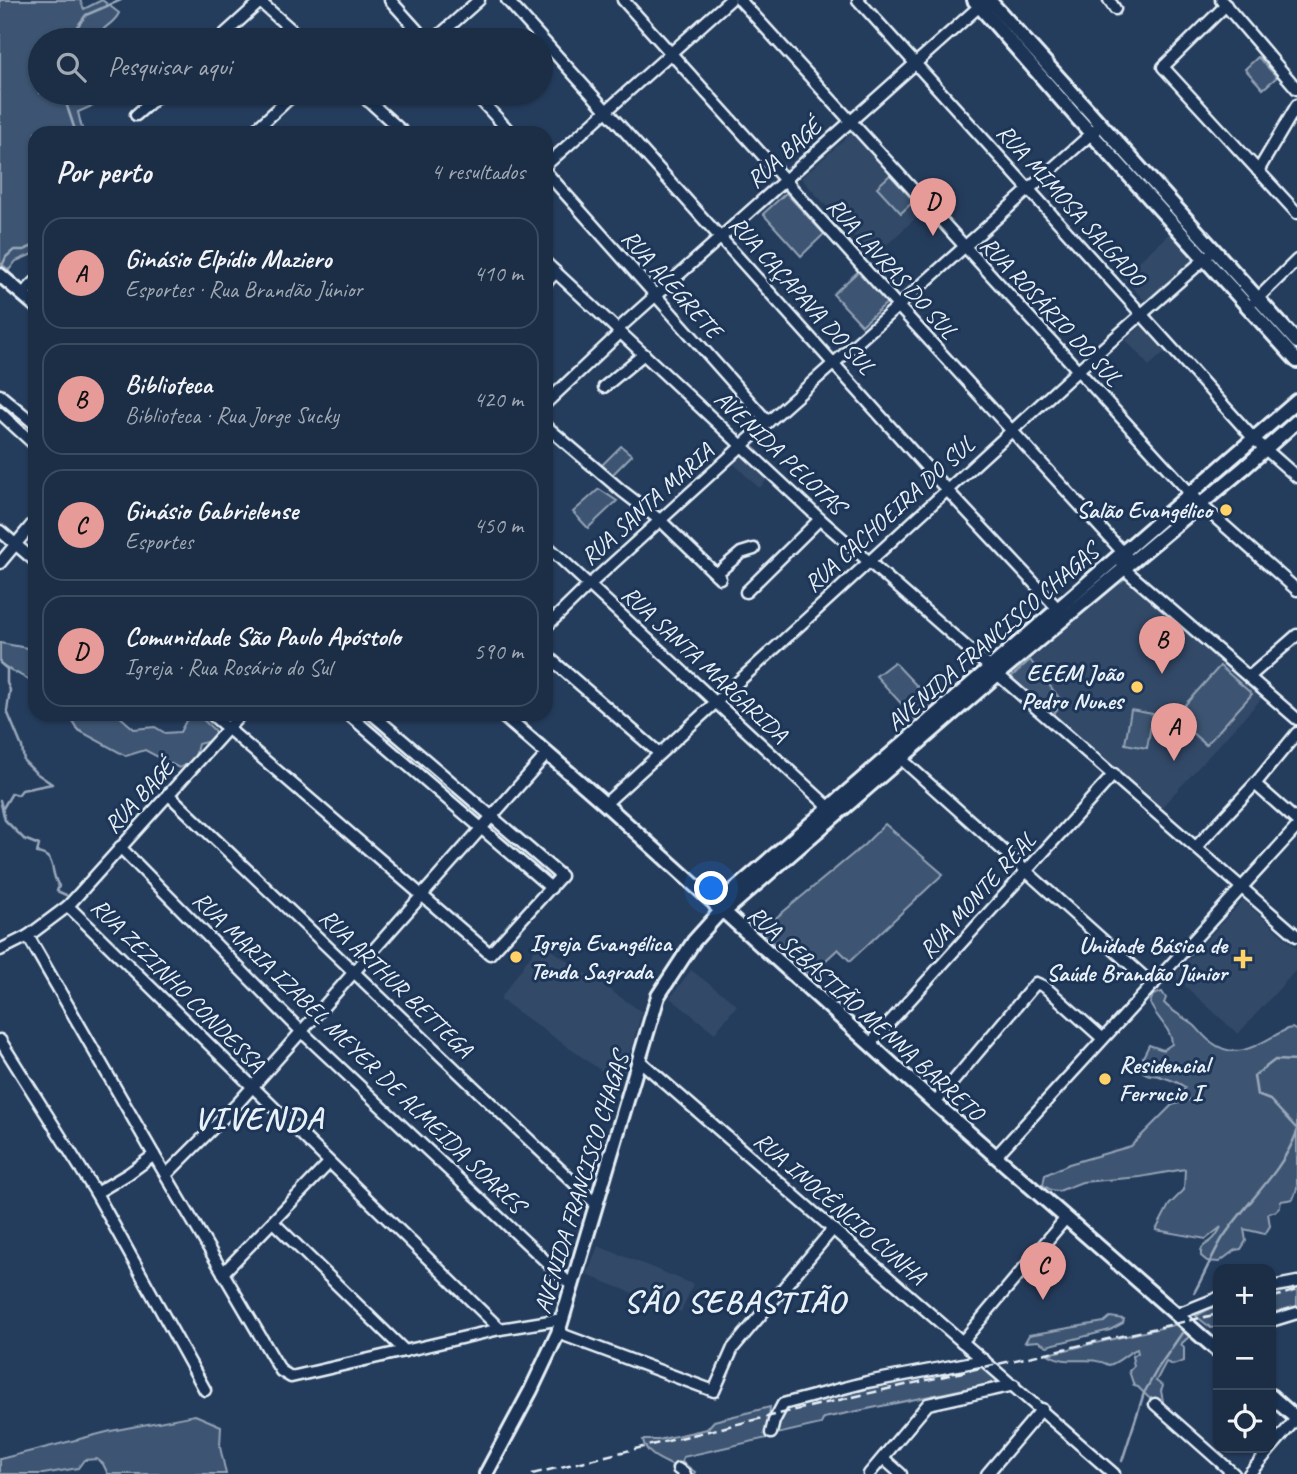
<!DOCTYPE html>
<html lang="pt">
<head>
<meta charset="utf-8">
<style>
	body { margin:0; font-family:Caveat,sans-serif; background:#293a51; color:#f1f3f6 }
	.controls { position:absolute; right:21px; bottom:21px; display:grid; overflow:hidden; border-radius:14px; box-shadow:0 2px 5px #0004 }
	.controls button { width:63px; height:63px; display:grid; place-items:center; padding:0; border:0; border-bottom:2px solid #3a4a5f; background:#1c2e46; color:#f1f3f6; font:35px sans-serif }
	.you { position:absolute; left:712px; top:889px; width:24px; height:24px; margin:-18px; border:5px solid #fff; border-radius:50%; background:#1a73e8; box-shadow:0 0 0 10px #1a73e833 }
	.badge { display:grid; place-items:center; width:46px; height:46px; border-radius:50%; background:#e69b98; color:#111; font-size:23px; font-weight:700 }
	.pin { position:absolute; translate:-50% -58px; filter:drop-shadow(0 2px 4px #0008) }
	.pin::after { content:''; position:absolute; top:37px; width:24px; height:21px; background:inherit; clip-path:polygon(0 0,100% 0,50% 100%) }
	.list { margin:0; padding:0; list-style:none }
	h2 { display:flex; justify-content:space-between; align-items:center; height:91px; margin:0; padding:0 28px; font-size:30px }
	h2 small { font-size:23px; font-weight:400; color:#a0a8b3 }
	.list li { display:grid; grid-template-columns:46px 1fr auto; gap:21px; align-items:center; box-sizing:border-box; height:112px; margin:0 14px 14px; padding:0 14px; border:2px solid #3a4a5f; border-radius:21px }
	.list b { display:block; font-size:26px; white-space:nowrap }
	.list p { margin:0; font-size:23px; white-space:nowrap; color:#a0a8b3 }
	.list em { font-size:23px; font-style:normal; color:#a0a8b3 }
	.icon { flex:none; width:38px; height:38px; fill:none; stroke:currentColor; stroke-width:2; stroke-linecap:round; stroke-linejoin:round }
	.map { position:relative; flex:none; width:1297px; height:1474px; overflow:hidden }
	.search { position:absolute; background:#1c2e46; box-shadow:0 2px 5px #0004; left:28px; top:28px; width:525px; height:77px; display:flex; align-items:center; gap:18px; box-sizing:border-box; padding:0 24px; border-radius:38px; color:#a0a8b3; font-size:26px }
	.panel { position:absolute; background:#1c2e46; box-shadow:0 2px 5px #0004; left:28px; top:126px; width:525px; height:595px; border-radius:21px }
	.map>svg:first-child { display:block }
	.built { fill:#334a68 }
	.green { fill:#3e5472; stroke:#93a2b5; stroke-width:2 }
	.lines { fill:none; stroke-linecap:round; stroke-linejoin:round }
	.stream { stroke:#99a8ba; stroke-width:2.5 }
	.minor-casing { stroke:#e8f1f8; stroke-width:15 }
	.major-casing { stroke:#e8f1f8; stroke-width:18 }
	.minor { stroke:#1d3557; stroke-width:10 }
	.major { stroke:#1d3557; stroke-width:12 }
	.rail { stroke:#e8f1f8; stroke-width:2.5; stroke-dasharray:10 5; stroke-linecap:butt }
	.poi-dot { fill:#ffd166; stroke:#1d3557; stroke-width:2.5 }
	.labels { text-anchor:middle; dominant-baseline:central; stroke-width:6; stroke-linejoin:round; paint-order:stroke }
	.street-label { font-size:24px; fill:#e8f1f8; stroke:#1d3557 }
	.poi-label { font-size:24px; font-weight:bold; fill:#e8f1f8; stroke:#1d3557; text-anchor:end }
	.district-label { font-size:32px; font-weight:bold; letter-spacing:2px; fill:#e8f1f8; stroke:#1d3557 }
</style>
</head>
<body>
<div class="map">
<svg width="1297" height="1474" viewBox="0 0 1297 1474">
	<rect width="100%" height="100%" fill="#253d5d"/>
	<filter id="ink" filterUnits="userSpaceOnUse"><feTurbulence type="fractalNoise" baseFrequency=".0143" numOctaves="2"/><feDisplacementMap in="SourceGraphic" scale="14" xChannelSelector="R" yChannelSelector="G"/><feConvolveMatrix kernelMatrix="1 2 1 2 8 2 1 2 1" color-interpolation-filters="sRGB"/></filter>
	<g filter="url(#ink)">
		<!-- built -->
		<g class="built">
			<polygon points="854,131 925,210 873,257 801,178"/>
			<polygon points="1172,231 1196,257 1146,302 1122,277"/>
			<polygon points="1143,324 1167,350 1149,366 1126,340"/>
			<polygon points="744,454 769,478 759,488 734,464"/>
			<polygon points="1123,578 1263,697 1161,808 1011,677"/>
			<polygon points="1243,900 1297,949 1297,969 1238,1034 1174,976"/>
			<polygon points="540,942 642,1012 620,1084 500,999"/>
			<polygon points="691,970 737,1005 715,1033 670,998"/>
			<polygon points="598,1246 693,1284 681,1312 587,1275"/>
		</g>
		<!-- green -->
		<g class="green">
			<path d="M0,0H80L84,9L102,0L119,13C113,26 103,24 96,40H40V93H113L96,104L78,112L83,133H35V253L16,261L9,270L0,263Z"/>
			<polygon points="1258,57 1277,77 1263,89 1245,69"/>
			<polygon points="890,175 914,201 901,213 877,187"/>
			<polygon points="786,193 824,234 801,256 763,214"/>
			<polygon points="860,270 889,301 862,325 833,294"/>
			<polygon points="621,446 632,455 610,477 600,467"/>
			<polygon points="599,489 617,501 588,528 573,512"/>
			<path d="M0,643L27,648L35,652V684C24,675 11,672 0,663Z"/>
			<polygon points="1030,660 1063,703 1053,714 1011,677"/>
			<polygon points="894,662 935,705 917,721 876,676"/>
			<polygon points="1220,666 1252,694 1206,745 1174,717"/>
			<polygon points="1131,710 1153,714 1147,748 1125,744"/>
			<polygon points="68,714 117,714 134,729 155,727 165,733 180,732 188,717 197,714 214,730 215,733 210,741 198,744 194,761 179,768 145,750 126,756 78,730"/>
			<polygon points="354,714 367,714 415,756 410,762"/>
			<polygon points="422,762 484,815 479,821 417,768"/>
			<polygon points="496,824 554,874 548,880 490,831"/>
			<polygon points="885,824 943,874 850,961 838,949 810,975 760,931 864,845"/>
			<path d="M1162,992L1166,998L1164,1003C1173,1013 1185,1017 1195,1026C1200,1031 1205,1038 1211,1042C1239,1063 1261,1042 1287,1029L1292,1028L1297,1031V1189L1293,1199L1281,1201C1280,1210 1276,1212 1268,1213L1270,1226L1265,1234L1244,1229L1246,1241L1241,1249L1235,1250L1219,1262L1207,1261L1201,1256C1200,1245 1205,1246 1212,1240C1216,1237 1219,1231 1221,1227L1206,1239L1156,1230L1169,1205L1184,1190L1185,1169L1140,1177L1082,1182L1059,1191L1051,1190L1043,1185L1045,1175L1069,1164L1131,1146L1172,1105L1189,1100L1183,1093L1185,1087C1179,1083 1169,1079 1162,1077C1154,1074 1150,1077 1143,1072V1057L1149,1045L1163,1050L1172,1044C1172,1029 1155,1017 1150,1003L1153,995Z"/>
			<polygon points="1297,1287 1297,1306 1271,1313 1271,1292"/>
			<polygon points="1218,1304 1218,1327 1211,1328 1196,1316"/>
			<polygon points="1110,1317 1124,1319 1123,1323 1110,1330 1047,1346 1038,1341 1025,1342 1029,1335 1104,1322"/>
			<path d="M1178,1324L1191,1333V1335L1181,1344L1184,1348V1361L1173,1365L1166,1362L1156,1381L1163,1386L1161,1391L1164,1406L1148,1397L1138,1387L1134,1386L1129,1371L1134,1366L1132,1356L1138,1353L1137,1349C1126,1353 1120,1362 1109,1365C1088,1354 1068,1367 1048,1354Z"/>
			<polygon points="978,1364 995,1375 998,1382 824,1418 821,1424 777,1434 783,1410 792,1406"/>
			<path d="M770,1407L767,1438L683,1457L682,1462L695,1472L694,1474H687C672,1462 647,1460 643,1440H658L707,1429L714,1421Z"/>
			<polygon points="195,1415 221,1426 220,1447 226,1474 108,1474 103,1464 97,1459 84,1460 78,1468 43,1474 0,1474 0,1459 111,1431"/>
		</g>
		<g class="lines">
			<!-- stream -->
			<g class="stream">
				<polyline points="83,40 77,27 86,15 121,0"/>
				<polyline points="71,93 67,106 76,133"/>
				<polyline points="2,266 6,257 14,250 24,250 35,245"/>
				<polyline points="0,663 7,669 7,683 10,690 7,711 22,747 24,761 36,773 52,784 22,790 18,795 12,793 3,808"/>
				<path d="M0,800L5,820L24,839L39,845L37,853C58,856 49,873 59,886L57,891L66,895"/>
				<polyline points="1297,1061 1275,1060 1254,1076 1257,1095 1270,1100 1297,1129"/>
				<path d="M1194,1293C1204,1275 1212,1256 1222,1239C1246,1202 1281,1174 1297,1132"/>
				<polyline points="1122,1461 1144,1393 1158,1368 1184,1330"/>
			</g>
			<defs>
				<g id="minor">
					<polyline points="258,0 303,40"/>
					<polyline points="390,0 426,40"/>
					<polyline points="507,0 947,490 1061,612"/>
					<polyline points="623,0 898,306 1128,558"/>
					<polyline points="740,0 1200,504 1297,590"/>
					<polyline points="858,0 1254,439 1297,477"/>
					<polyline points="1109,0 1115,9"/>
					<polyline points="1221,0 1297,89"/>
					<polyline points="1226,5 1163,67 1297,213"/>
					<polyline points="218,40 260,2"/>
					<polyline points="434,40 479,0"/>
					<polyline points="360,93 404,133"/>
					<polyline points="474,93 511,133"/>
					<polyline points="368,101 377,93"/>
					<polyline points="136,115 161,93"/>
					<polyline points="252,133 295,93"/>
					<polyline points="546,165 730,0"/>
					<polyline points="1258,171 1297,105"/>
					<polyline points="546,172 768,422"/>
					<polyline points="546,263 820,519 1297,936"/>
					<polyline points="546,283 556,272"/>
					<polyline points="23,294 35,282"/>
					<polyline points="1255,301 1297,260"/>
					<polyline points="617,330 983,3"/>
					<polyline points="604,387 644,354"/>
					<polyline points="0,395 35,424"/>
					<polyline points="546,403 620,333"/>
					<polyline points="0,413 35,445"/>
					<polyline points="546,426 622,491 661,521 720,578"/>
					<polyline points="0,531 35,561"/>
					<polyline points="546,545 833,811"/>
					<polyline points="0,563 35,521"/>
					<polyline points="1122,564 1130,574 1297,719"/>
					<polyline points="716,574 741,553 754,549"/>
					<polyline points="746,592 820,519"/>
					<polyline points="546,627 589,585 768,422 1100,126"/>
					<polyline points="546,655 659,753"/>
					<polyline points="1249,677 1297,635"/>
					<polyline points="211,714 490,954 561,876 372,714"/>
					<polyline points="348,714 551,888"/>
					<polyline points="898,756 1153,985"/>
					<polyline points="1255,784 1297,821"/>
					<polyline points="168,794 595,1203"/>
					<polyline points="605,804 1077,371 1208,256"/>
					<polyline points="120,847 302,1032 571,1285"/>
					<polyline points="1196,847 1255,784 1297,733"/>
					<polyline points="68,906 500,1329"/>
					<polyline points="28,936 68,906 241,714"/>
					<polyline points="0,950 28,936 154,1155"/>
					<polyline points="0,1040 96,1193"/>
					<polyline points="870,1044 1114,774"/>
					<polyline points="640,1061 1114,1474"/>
					<polyline points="935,1103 1036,983 1045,987 1102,1038"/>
					<polyline points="996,1156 1297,827"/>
					<polyline points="167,1174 239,1102 547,754"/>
					<polyline points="273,1222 405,1351"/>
					<polyline points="223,1273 329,1163"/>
					<polyline points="1271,1287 1297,1282"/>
					<polyline points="1178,1314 1218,1298"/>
					<polyline points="1271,1321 1297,1313"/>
					<polyline points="558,1333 714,1391 733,1348 833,1229"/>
					<polyline points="962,1342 1066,1218"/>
					<polyline points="205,1390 96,1193 128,1174 154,1155 273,1358 281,1371 291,1377 500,1329 562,1319"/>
					<polyline points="1155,1404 1234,1474"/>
					<polyline points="771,1433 774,1421 783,1404 867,1382 984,1360"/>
					<polyline points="883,1458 901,1474"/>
					<polyline points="678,1469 685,1474"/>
					<polyline points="869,1474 928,1404 1014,1385"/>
					<polyline points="987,1474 1042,1409"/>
					<polyline points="1249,1474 1296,1419"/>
				</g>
				<g id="major">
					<polyline points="974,0 1078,119 1297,361"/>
					<polyline points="989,0 1297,342"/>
					<polyline points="0,275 35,305"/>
					<polyline points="502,714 605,804 935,1103 1218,1351"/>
					<polyline points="716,906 1297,401"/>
					<polyline points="723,913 998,674 1245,467 1297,421"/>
					<polyline points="1271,1396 1297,1419"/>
					<polyline points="486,1474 531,1390 558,1333 658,996 694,941 721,911"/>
				</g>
			</defs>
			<!-- minor casing -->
			<use href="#minor" class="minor-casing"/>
			<!-- major casing -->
			<use href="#major" class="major-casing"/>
			<!-- minor -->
			<use href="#minor" class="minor"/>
			<!-- major -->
			<use href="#major" class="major"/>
			<!-- rail -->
			<g class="rail">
				<polyline points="1271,1298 1297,1290"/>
				<polyline points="532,1474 791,1411 1218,1314"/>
			</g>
		</g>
	</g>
	<!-- markers -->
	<g class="poi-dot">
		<circle cx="1226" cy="510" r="7"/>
		<circle cx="1137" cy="687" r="7"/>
		<circle cx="516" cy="957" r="7"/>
		<path d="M1239.5 948.5h7v7h7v7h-7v7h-7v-7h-7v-7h7z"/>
		<circle cx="1105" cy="1079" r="7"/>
	</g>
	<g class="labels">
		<!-- street labels -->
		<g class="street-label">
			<text transform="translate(784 153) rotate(-42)">RUA BAGÉ</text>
			<text transform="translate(1071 205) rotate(48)">RUA MIMOSA SALGADO</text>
			<text transform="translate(892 268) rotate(48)">RUA LAVRAS DO SUL</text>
			<text transform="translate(672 284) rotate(48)">RUA ALEGRETE</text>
			<text transform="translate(802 295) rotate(48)">RUA CAÇAPAVA DO SUL</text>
			<text transform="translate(1051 311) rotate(47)">RUA ROSÁRIO DO SUL</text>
			<text transform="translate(780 452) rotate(43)">AVENIDA PELOTAS</text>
			<text transform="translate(647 504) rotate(-42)">RUA SANTA MARIA</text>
			<text transform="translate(889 514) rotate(-42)">RUA CACHOEIRA DO SUL</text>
			<text transform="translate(992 637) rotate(-41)">AVENIDA FRANCISCO CHAGAS</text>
			<text transform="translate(705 664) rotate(43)">RUA SANTA MARGARIDA</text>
			<text transform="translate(139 796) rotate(-47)">RUA BAGÉ</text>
			<text transform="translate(977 895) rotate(-48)">RUA MONTE REAL</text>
			<text transform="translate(396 983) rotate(44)">RUA ARTHUR BETTEGA</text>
			<text transform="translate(178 985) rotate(45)">RUA ZEZINHO CONDESSA</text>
			<text transform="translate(866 1013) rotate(42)">RUA SEBASTIÃO MENNA BARRETO</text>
			<text transform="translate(359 1052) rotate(44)">RUA MARIA IZABEL MEYER DE ALMEIDA SOARES</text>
			<text transform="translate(581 1183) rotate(-73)">AVENIDA FRANCISCO CHAGAS</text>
			<text transform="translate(840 1208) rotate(41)">RUA INOCÊNCIO CUNHA</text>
		</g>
		<!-- poi labels -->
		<g class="poi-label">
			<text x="1212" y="510">Salão Evangélico</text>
			<text x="1123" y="673">EEEM João<tspan x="1123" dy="28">Pedro Nunes</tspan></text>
			<text x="530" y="943" text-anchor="start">Igreja Evangélica<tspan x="530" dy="28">Tenda Sagrada</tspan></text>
			<text x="1227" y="945">Unidade Básica de<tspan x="1227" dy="28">Saúde Brandão Júnior</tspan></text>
			<text x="1119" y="1065" text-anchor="start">Residencial<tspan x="1119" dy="28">Ferrucio I</tspan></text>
		</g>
		<!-- district labels -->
		<g class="district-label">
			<text x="259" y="1118">VIVENDA</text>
			<text x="735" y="1301">SÃO SEBASTIÃO</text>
		</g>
	</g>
</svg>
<div class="controls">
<button>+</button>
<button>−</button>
<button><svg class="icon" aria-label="locate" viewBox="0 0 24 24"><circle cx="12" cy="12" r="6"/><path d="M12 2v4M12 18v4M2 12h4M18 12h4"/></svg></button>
</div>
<div class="you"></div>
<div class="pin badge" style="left:1174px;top:761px">A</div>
<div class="pin badge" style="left:1162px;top:674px">B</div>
<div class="pin badge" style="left:1043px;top:1300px">C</div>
<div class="pin badge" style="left:933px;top:236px">D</div>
<div class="search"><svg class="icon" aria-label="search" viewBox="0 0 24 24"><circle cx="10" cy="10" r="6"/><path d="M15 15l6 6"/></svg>Pesquisar aqui</div>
<section class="panel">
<h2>Por perto<small>4 resultados</small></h2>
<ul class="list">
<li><span class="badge">A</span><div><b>Ginásio Elpídio Maziero</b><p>Esportes · Rua Brandão Júnior</p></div><em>410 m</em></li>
<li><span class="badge">B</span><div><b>Biblioteca</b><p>Biblioteca · Rua Jorge Sucky</p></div><em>420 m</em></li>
<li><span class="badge">C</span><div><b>Ginásio Gabrielense</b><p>Esportes</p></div><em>450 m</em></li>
<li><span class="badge">D</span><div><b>Comunidade São Paulo Apóstolo</b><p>Igreja · Rua Rosário do Sul</p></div><em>590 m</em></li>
</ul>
</section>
</div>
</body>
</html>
